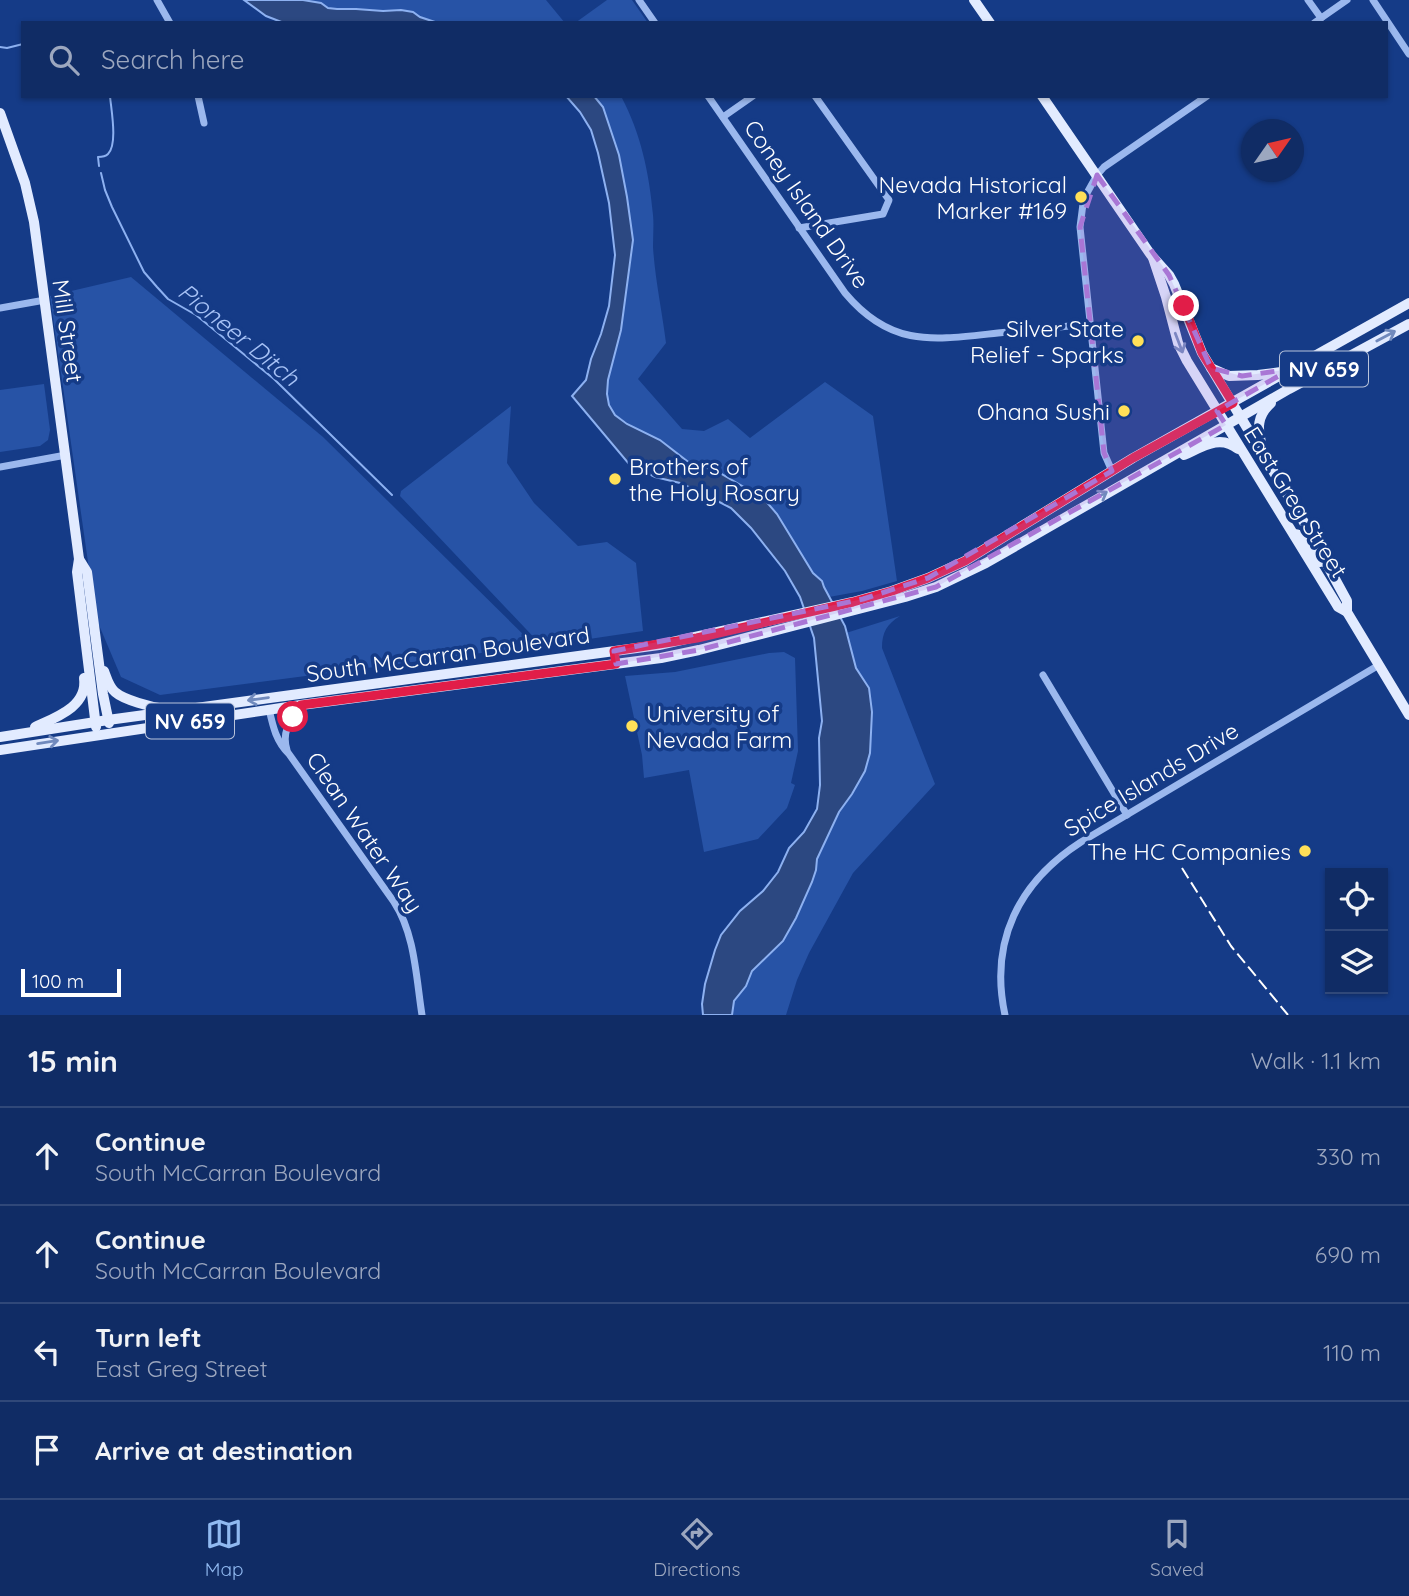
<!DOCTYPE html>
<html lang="en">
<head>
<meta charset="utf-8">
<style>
	body { margin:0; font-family:Quicksand,sans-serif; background:#1e386e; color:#f1f3f6 }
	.controls { position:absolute; right:21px; bottom:21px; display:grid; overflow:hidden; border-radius:0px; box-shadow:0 2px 5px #0004 }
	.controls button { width:63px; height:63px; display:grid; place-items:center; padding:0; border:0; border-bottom:2px solid #304879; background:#102c65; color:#f1f3f6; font:35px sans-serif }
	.compass { position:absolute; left:1241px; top:119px; width:63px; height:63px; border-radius:50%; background:#102c65; box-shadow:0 2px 5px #0004; rotate:56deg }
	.scale { position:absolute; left:21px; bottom:18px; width:100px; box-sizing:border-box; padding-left:7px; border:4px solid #fff; border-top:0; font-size:19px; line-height:24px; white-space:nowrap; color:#fff; -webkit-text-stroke:5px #153b87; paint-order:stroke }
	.stop { position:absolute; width:21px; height:21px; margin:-16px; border:5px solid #e11d48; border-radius:50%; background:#fff }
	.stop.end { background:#e11d48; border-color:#fff; box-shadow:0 2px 7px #0008 }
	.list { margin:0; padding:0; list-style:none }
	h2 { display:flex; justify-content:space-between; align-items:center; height:91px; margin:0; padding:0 28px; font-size:30px }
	h2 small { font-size:23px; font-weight:400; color:#9ca7bf }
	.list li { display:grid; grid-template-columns:46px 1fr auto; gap:21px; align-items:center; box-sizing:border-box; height:98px; padding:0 28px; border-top:2px solid #304879 }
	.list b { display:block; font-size:26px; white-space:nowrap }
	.list p { margin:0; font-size:23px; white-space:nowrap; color:#9ca7bf }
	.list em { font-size:23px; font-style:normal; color:#9ca7bf }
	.icon { flex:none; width:38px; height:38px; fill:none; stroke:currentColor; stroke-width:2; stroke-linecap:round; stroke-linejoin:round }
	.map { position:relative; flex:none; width:1409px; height:1015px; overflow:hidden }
	.search { position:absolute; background:#102c65; box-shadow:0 2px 5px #0004; left:21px; right:21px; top:21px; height:77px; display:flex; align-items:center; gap:18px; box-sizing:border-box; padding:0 24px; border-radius:0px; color:#9ca7bf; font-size:26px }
	.sheet { height:483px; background:#102c65 }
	nav { display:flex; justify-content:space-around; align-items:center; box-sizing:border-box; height:98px; border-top:2px solid #304879; background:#102c65; font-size:19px; color:#9ca7bf }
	nav a { display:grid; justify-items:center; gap:4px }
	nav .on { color:#90b9f0 }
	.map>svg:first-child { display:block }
	.green { fill:#2753a6 }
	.water { fill:#2c4881; stroke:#8db1f1; stroke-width:2 }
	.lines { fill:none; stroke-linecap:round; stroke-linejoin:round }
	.stream { stroke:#8db1f1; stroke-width:2 }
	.minor { stroke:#9bb8ee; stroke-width:7 }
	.major { stroke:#e2ebff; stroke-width:10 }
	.rail { stroke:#fff; stroke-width:2; stroke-dasharray:12 5; stroke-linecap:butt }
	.oneway { stroke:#718abd }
	.route { stroke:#e11d48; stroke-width:9 }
	.marked { fill:#a976d5; fill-opacity:0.2; stroke:#a976d5; stroke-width:5; stroke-dasharray:14 9; stroke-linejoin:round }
	.poi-dot { fill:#ffe058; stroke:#153b87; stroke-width:2.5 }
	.labels { text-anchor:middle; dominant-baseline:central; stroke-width:7; stroke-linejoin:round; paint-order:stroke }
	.shield { fill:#153b87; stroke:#b9c4db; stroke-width:2 }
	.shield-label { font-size:21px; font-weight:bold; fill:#fff }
	.poi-label { font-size:23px; fill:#fff; stroke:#153b87; text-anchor:end }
	.street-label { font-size:23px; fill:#fff; stroke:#153b87 }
	.water-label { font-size:24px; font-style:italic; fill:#a7c2f6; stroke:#153b87 }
</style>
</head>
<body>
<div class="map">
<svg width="1409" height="1015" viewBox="0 0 1409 1015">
	<rect width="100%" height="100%" fill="#153b87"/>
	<!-- green -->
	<g class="green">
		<polygon points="303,0 546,0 565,23 438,23 420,17 413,12 401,10 383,11 356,9 337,9 328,8 321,3"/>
		<polygon points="607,0 632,0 648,23 575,23"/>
		<path d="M594,96H621C641,134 649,172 653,215C654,225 653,236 653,247C655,279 662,311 666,343L638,379L682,429L704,431L728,419L750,438L825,382L873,416L897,581L862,591L829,597L822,581L816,577L777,514L764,499L713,469L692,464L660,440L645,434L615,415L609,405L607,394L608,382L624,300L631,260L633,240L627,197L619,155L603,107Z"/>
		<polygon points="131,277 323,437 535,646 160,695 121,677 96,618 50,296"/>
		<polygon points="44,384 50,430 48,440 40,446 0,452 0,390"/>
		<polygon points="511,406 507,463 534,503 578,546 607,542 636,563 643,631 542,646 400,496 401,491"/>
		<path d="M900,616C887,624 882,632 882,648L935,784L853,873L809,953L797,980L786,1015H732L734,1001L746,986L752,971L783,941L796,918L812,882L816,870L817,859L839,812L852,794L865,771L868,762L870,753L872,725L870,696L856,668L846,633Z"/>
		<polygon points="784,652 795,658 798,751 791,783 795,785 787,808 758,839 704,852 689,770 644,778 642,755 625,676 675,672 769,653"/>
	</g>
	<!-- water -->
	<g class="water">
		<polygon points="244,0 303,0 321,3 328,8 337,9 356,9 383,11 401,10 413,12 420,17 438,23 284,23 266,16"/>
		<polygon points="566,96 594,96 603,107 619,155 627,197 633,240 621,330 608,380 607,394 609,405 615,415 627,424 660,440 691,464 713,469 764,499 777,514 813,573 822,581 824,587 845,626 856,668 869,688 872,712 870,753 865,771 852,794 839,812 817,859 816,870 812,882 796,918 783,941 752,971 746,986 734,1001 732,1015 703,1015 702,1004 705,984 715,950 721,935 740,911 763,891 778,872 789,848 804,832 817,809 820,785 819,738 822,721 814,638 800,597 785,571 751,528 731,508 706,495 680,483 655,477 629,464 572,396 586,380 591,359 601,334 609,306 615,255 609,203 598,153 591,130 580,112"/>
	</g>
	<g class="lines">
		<!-- stream -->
		<g class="stream">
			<polyline points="0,47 7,48 23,44"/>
			<path d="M99,166L98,157C101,157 105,157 108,154C118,144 111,109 110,96"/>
			<polyline points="101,173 105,190 112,207 144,272 157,287 168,299 196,315 274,379 392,495"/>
		</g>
		<!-- minor -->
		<g class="minor">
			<polyline points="157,0 170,23"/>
			<polyline points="639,0 655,23"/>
			<polyline points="1308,0 1321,18"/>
			<polyline points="1373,0 1409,54"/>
			<polyline points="1314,23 1347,0"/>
			<polyline points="198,96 204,123"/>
			<path d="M708,96L845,293C891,348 933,340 998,333C1028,330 1059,327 1090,324"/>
			<polyline points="723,117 753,96"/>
			<polyline points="799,228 883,214 889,200 815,96"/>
			<polyline points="0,308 45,300"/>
			<polyline points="0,467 66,455"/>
			<polyline points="1112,471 1104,453 1080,227 1083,204 1087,193 1097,175 1104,167 1207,96"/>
			<polyline points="1043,675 1127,815"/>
			<path d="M269,709C273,727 276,741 289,754L394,902C415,934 416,977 422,1015"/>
			<path d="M287,750C281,731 291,720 301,705"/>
			<path d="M1005,1015C989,941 1019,882 1081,842L1379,665"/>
		</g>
		<!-- major -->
		<g class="major">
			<polyline points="974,0 990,23"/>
			<polyline points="1042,96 1151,255 1169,275 1174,284 1202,353 1305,524 1347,601 1347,612"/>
			<polyline points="0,113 25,183 34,222 79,559 77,572 96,727"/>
			<polyline points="1153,258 1166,297 1178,343 1187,361 1335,602 1338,607 1347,612 1409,715"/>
			<polyline points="1211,368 1229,376 1258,375 1281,372"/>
			<path d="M1262,446C1257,428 1257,416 1271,403"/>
			<path d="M1184,455C1202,447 1220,434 1238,449"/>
			<path d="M1294,534C1307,534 1312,552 1320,562"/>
			<polyline points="79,559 87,572 103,694 109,723"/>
			<path d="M104,671C107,679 109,687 115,692C124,700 151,707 164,709"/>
			<path d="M35,727C57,717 88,706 84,678"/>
			<polyline points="0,737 108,720 659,645 853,602 892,591 928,578 965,561 1133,458 1409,303"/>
			<polyline points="0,750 301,705 661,658 699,650 905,597 936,587 986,563 1289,389 1409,324"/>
		</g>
		<!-- rail -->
		<polyline class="rail" points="1182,868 1231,946 1288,1015"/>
	</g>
	<!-- one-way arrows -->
	<defs><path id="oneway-shaft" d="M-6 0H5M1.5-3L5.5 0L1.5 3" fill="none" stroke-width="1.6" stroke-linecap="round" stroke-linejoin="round" transform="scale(1.75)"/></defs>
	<g class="oneway">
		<use href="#oneway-shaft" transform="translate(1386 336) rotate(-28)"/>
		<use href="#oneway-shaft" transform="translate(1179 343) rotate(69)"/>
		<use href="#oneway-shaft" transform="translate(1098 497) rotate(-30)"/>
		<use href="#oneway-shaft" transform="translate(258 699) rotate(172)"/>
		<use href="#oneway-shaft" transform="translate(48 742) rotate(-9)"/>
	</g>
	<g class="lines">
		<!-- route -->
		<polyline class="route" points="293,717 301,705 616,664 614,651 697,638 853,602 892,591 928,578 965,561 1133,458 1233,403 1202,353 1184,306"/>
	</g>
	<!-- marked area -->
	<path class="marked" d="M1097,175L1169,275L1211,368L1242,376L1291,369L1217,411L1226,425L936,587L699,650L616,664L614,651L863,599L928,578L1112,471L1104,453L1080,227Z"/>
	<!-- markers -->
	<g class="poi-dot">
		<circle cx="1081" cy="197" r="7"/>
		<circle cx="1138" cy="341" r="7"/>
		<circle cx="1124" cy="411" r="7"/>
		<circle cx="615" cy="479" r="7"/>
		<circle cx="632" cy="726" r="7"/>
		<circle cx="1305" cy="851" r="7"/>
	</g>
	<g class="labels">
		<!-- shield labels -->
		<g class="shield">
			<rect x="1280" y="351.5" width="88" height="35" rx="5"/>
			<rect x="146" y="703.5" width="88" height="35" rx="5"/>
		</g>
		<g class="shield-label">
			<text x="1324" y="369">NV 659</text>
			<text x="190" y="721">NV 659</text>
		</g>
		<!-- poi labels -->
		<g class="poi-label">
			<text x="1067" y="184">Nevada Historical<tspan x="1067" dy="26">Marker #169</tspan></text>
			<text x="1124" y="328">Silver State<tspan x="1124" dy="26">Relief - Sparks</tspan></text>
			<text x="1110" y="411">Ohana Sushi</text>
			<text x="629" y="466" text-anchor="start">Brothers of<tspan x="629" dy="26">the Holy Rosary</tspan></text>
			<text x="646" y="713" text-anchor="start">University of<tspan x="646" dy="26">Nevada Farm</tspan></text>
			<text x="1291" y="851">The HC Companies</text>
		</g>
		<!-- street labels -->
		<g class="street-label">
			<text transform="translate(807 204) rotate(55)">Coney Island Drive</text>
			<text transform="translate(68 331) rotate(82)">Mill Street</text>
			<text transform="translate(1296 502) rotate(58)">East Greg Street</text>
			<text transform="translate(448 654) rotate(-8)">South McCarran Boulevard</text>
			<text transform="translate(1151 779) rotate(-31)">Spice Islands Drive</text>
			<text transform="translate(365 832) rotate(56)">Clean Water Way</text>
		</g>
		<!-- water labels -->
		<g class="water-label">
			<text transform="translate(239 334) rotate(39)">Pioneer Ditch</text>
		</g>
	</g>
</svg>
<div class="controls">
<button><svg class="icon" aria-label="locate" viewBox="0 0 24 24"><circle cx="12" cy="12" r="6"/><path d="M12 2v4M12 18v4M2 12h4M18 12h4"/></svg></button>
<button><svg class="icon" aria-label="layers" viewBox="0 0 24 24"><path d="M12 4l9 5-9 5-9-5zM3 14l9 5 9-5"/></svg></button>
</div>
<svg class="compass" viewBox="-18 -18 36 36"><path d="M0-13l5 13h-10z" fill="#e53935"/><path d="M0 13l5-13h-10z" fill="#9ca7bf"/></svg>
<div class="scale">100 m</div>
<div class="stop" style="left:293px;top:717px"></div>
<div class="stop end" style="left:1184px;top:306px"></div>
<div class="search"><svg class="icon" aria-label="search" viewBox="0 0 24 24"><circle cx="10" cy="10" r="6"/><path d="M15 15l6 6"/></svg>Search here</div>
</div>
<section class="sheet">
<h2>15 min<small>Walk · 1.1 km</small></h2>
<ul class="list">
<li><svg class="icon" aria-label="ahead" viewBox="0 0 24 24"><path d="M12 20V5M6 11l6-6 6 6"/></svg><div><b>Continue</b><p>South McCarran Boulevard</p></div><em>330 m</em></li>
<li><svg class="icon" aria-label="ahead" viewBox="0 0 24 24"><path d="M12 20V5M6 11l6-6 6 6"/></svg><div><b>Continue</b><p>South McCarran Boulevard</p></div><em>690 m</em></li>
<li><svg class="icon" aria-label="left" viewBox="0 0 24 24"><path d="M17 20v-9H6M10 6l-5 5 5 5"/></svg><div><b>Turn left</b><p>East Greg Street</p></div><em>110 m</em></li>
<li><svg class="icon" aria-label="arrive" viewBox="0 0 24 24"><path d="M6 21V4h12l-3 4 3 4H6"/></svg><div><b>Arrive at destination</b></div></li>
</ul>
</section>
<nav>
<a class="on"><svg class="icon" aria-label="map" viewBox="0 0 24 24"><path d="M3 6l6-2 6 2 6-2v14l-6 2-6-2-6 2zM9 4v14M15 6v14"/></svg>Map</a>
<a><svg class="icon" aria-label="directions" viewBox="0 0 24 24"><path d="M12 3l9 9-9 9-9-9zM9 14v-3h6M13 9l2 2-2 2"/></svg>Directions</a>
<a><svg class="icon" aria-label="saved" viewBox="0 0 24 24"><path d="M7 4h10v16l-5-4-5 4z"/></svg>Saved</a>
</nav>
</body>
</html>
